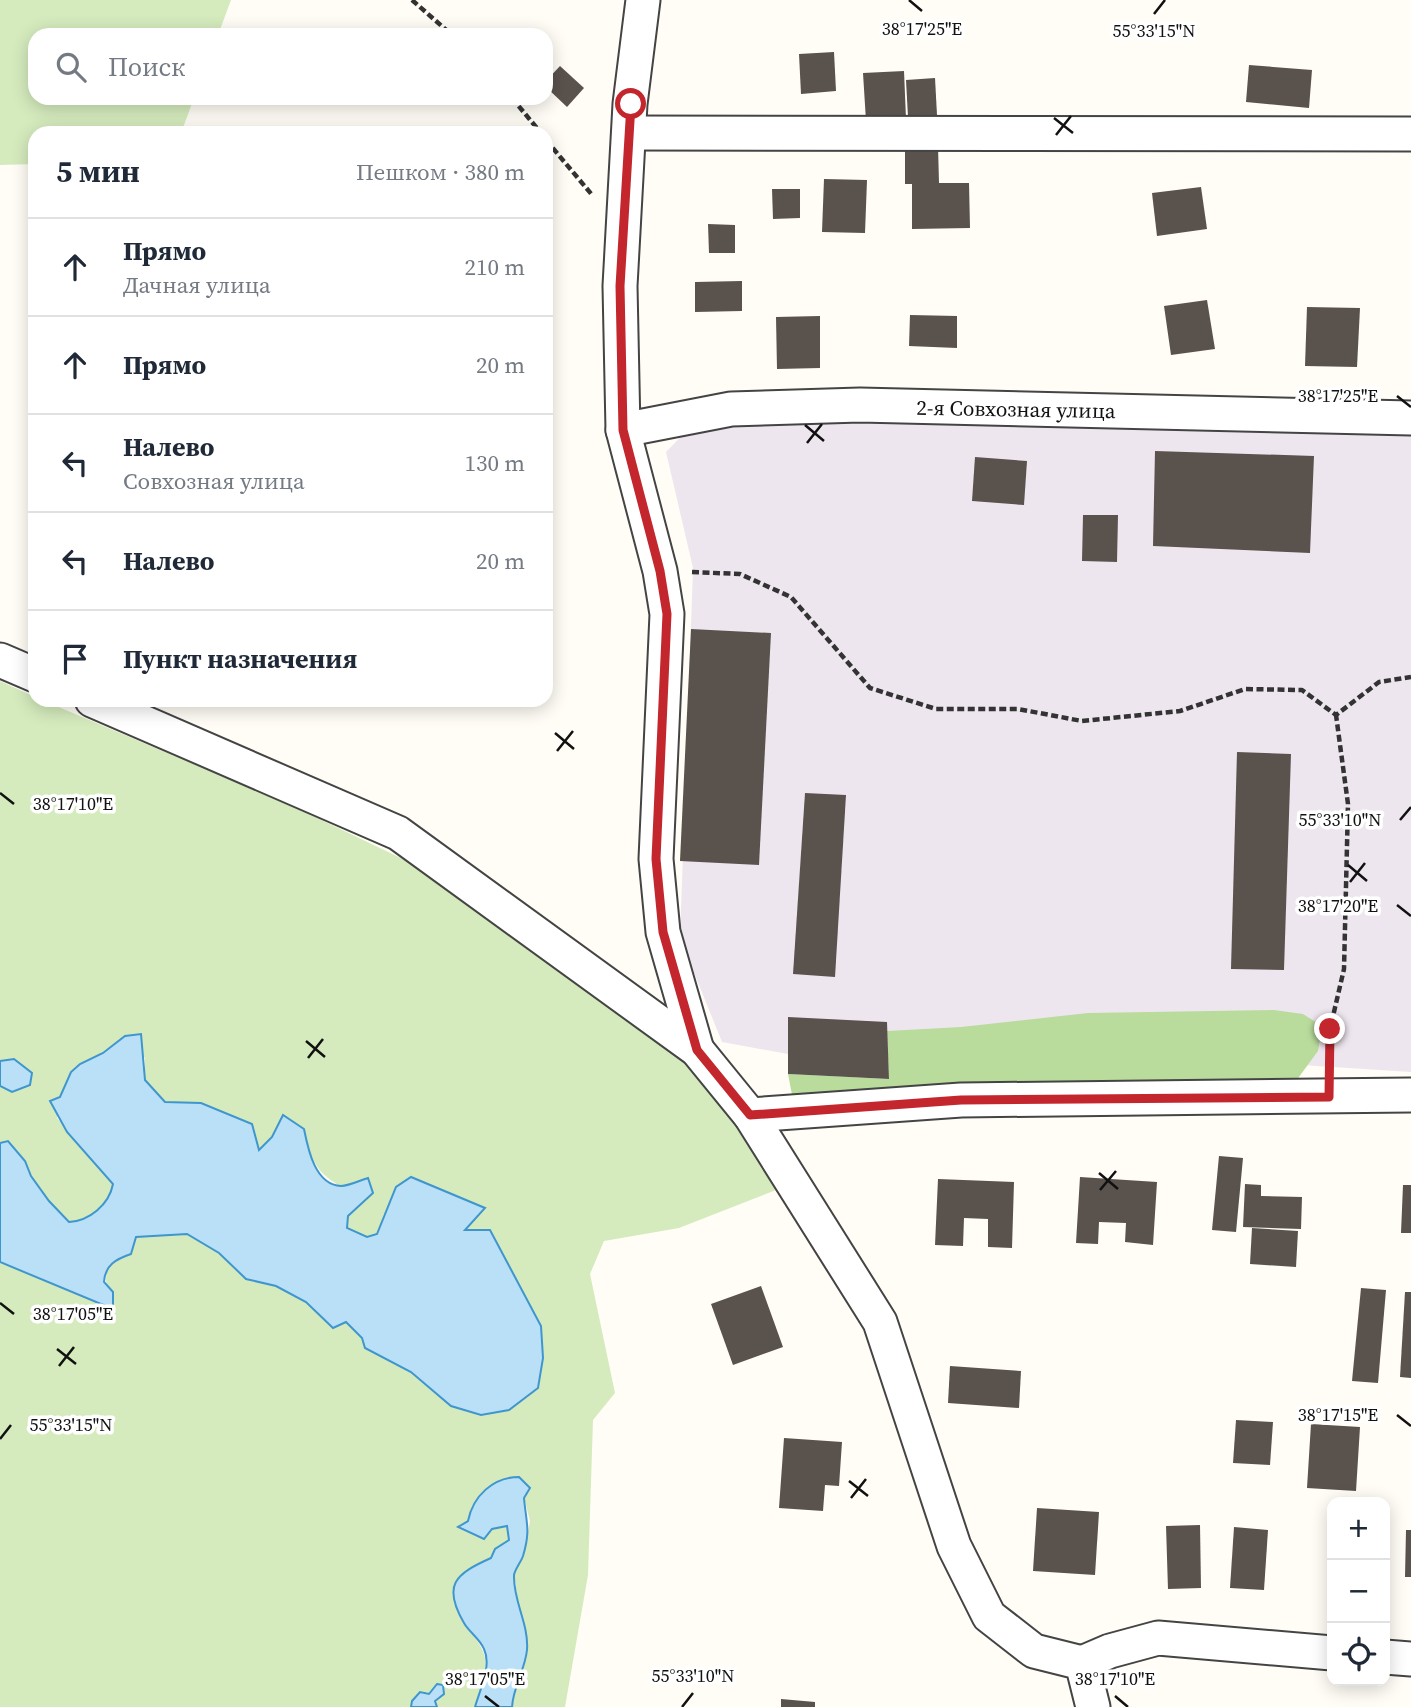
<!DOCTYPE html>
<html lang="ru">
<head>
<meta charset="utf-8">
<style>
	body { margin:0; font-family:"Source Serif 4",serif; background:#f2f2f3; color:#1f2937 }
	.controls { position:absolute; right:21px; bottom:21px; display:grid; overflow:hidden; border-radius:14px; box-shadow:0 4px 18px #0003 }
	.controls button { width:63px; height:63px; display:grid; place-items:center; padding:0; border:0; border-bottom:2px solid #e0e1e3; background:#fff; color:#1f2937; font:35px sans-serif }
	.stop { position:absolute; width:21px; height:21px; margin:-16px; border:5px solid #c4262e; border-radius:50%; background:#fff }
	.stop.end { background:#c4262e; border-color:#fff; box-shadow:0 2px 7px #0008 }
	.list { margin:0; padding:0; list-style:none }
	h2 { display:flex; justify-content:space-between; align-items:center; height:91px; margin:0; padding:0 28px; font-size:30px }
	h2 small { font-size:23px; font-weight:400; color:#747a83 }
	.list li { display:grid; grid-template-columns:46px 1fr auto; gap:21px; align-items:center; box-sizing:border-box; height:98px; padding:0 28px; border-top:2px solid #e0e1e3 }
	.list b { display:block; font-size:26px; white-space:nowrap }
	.list p { margin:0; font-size:23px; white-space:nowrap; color:#747a83 }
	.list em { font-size:23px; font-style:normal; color:#747a83 }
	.icon { flex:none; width:38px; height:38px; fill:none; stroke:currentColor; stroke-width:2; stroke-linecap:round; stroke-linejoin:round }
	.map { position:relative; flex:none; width:1411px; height:1707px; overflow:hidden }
	.search { position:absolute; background:#fff; box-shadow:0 4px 18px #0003; left:28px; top:28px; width:525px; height:77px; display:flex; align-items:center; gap:18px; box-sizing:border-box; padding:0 24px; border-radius:21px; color:#747a83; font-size:26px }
	.panel { position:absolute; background:#fff; box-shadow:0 4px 18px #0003; left:28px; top:126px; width:525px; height:581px; border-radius:21px }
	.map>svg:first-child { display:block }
	.industrial { fill:#eee6ef }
	.green { fill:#d5ebbd }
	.forest { fill:#b9dc9c }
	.water { fill:#b9e0f7; stroke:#3f96cf; stroke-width:2 }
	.building { fill:#5a524d }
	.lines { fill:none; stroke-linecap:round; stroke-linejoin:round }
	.street-casing { stroke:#444; stroke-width:37 }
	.path { stroke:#333; stroke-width:4.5; stroke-dasharray:7 3.5; stroke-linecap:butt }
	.street { stroke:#fff; stroke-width:33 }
	.route { stroke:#c4262e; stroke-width:9 }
	.ticks { fill:none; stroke:#111; stroke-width:2.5 }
	.labels { text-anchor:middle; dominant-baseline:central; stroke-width:7; stroke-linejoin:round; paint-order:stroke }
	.street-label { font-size:21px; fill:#111; stroke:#fff }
	.ticks-label { font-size:18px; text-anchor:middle; fill:#111; stroke:#fff; stroke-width:7; stroke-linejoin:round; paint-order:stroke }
</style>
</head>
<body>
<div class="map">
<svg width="1411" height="1707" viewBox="0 0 1411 1707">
	<rect width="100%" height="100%" fill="#fffdf5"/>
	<!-- industrial -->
	<polygon class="industrial" points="699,418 1411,431 1411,1072 1018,1047 848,1065 722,1042 680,938 693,568 666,452"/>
	<!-- green -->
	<g class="green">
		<polygon points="0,0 231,0 218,35 35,35 35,98 194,98 181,133 35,133 35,164 0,165"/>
		<path d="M0,681L35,697V700H42L288,804L430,872L661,1036L738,1125L781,1188L679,1228L604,1241L590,1274L615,1393L593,1420L588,1575L565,1707H512V1694L523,1671L526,1629L519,1611L514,1573L523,1558L530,1521L524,1498L471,1509L468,1521L492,1529L508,1526L509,1540L495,1549L491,1558L474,1566L464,1624C495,1660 487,1664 475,1707H437L433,1691L412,1701L411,1707H0V1262L113,1309C98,1265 108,1269 136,1237L187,1233L219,1253L246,1279L276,1286L306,1302L333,1328L346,1322L362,1338L365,1348L411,1372L451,1406L538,1388L543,1358L541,1326L471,1231L464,1230L485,1208L384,1214L377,1234L367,1237L347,1228L348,1216L362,1204C327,1172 315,1182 304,1129L283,1116L272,1137L259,1151L201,1103L165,1102L145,1080V1058L125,1036C86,1067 65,1063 57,1118L113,1184C109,1205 89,1220 69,1222L49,1201L31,1176L25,1161L8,1141L0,1143V1086L12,1092L14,1059L0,1061Z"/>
	</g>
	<!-- forest -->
	<polygon class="forest" points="1274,1010 1303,1014 1322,1026 1318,1051 1296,1081 794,1105 788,1074 889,1079 887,1031 961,1027 1088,1013"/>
	<!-- water -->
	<g class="water">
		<path d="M141,1034L145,1080L165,1102L201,1103L252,1124L259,1150L272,1137L283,1115L304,1129C308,1149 315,1185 341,1186C349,1186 361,1180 368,1178L373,1193L348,1216L347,1228L367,1237L377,1234L396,1187L411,1177L485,1208L465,1230H490L541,1326L543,1358L538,1388L509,1410L481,1415L451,1406L411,1372L365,1348L362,1338L346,1322L333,1328L306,1302L276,1286L246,1279L219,1253L187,1234L136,1237L131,1254C116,1259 105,1265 104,1282L113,1292V1309L0,1262V1143L8,1141L25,1161L31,1176L49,1201L69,1222C89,1221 109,1205 113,1184L67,1132L50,1101L60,1097L71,1072L80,1064L103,1053L125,1036Z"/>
		<polygon points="14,1059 32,1073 30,1085 12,1092 0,1086 0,1061"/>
		<path d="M519,1477L530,1488L524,1498C526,1522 531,1530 523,1556C521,1562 515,1569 514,1575C513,1601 529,1624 527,1650C525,1670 513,1687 512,1707H475C480,1689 492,1666 484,1649C480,1639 469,1632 464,1623C442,1585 455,1574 491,1558L495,1549L509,1540L507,1526L492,1529L484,1539L458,1527L468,1521C473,1496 493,1477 519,1477Z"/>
		<polygon points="437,1684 443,1685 444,1694 435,1701 437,1707 411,1707 412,1701 420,1692 429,1694"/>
	</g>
	<!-- building -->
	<g class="building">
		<polygon points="834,52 836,91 801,94 799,54"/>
		<polygon points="1249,65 1312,70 1309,108 1246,102"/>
		<polygon points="560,66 584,88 567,107 546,87 546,81"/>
		<polygon points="904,71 906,119 866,121 863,73"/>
		<polygon points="935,78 937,115 908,117 906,80"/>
		<polygon points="938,146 939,183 969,183 970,228 912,229 912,184 905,184 905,147"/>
		<polygon points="824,179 867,180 865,233 822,232"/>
		<polygon points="1201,187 1207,229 1157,236 1152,193"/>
		<polygon points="772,189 800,189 800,218 773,219"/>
		<polygon points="708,224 735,225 735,253 709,253"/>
		<polygon points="742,281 742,311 695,312 695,282"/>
		<polygon points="1207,300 1215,349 1171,355 1164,306"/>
		<polygon points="1307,307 1360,308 1357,367 1305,366"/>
		<polygon points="910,315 957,316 957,348 909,346"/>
		<polygon points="820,316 820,368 777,369 776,317"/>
		<polygon points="1155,451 1314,456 1310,553 1153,546"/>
		<polygon points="975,457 1027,461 1024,505 972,501"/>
		<polygon points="1083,515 1118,515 1117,562 1082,561"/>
		<polygon points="691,629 771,633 759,865 680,861"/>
		<polygon points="1237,752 1291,754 1284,970 1231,969"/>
		<polygon points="805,793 846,795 835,977 793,974"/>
		<polygon points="788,1017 887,1022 889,1079 788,1074"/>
		<polygon points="1219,1156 1243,1158 1236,1232 1212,1230"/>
		<polygon points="1080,1177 1157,1182 1153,1245 1125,1242 1126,1223 1099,1222 1098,1244 1076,1243"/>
		<polygon points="938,1179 1014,1182 1012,1248 988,1247 988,1219 964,1218 963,1246 935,1245"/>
		<polygon points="1245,1184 1261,1185 1261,1196 1302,1197 1301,1229 1243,1227"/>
		<polygon points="1403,1185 1411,1185 1411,1233 1401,1233"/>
		<polygon points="1252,1228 1298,1231 1296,1267 1250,1264"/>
		<polygon points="761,1286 783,1347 733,1365 711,1304"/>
		<polygon points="1361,1288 1386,1290 1378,1383 1352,1381"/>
		<polygon points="1405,1292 1411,1292 1411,1378 1400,1377"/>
		<polygon points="950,1366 1021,1371 1019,1408 948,1403"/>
		<polygon points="1236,1420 1273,1422 1270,1465 1233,1463"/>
		<polygon points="1311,1424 1360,1427 1356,1491 1307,1488"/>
		<polygon points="784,1438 842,1442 839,1486 825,1485 823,1511 779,1508"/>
		<polygon points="1037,1508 1099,1512 1095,1575 1033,1571"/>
		<polygon points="1200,1525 1201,1588 1168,1589 1166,1526"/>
		<polygon points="1234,1527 1268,1530 1264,1590 1230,1588"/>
		<polygon points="1406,1530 1411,1530 1411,1577 1405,1577"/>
		<polygon points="781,1699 815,1702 815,1707 781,1707"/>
	</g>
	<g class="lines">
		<defs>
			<g id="street">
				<polyline points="643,0 630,104 620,286 623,430 660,571 667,614 656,859 663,932 697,1050"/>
				<polyline points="629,133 1411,134"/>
				<polyline points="623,430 731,409 860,405 1411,418"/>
				<polyline points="0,660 35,675"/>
				<polyline points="92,700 398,833 697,1050 750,1115 880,1322 954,1546 989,1616 1034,1651 1082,1663 1093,1707"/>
				<polyline points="750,1115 961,1100 1411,1095"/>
				<polyline points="1385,1657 1411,1659"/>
				<polyline points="1082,1663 1110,1651 1158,1638 1332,1653"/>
			</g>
		</defs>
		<!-- street casing -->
		<use href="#street" class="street-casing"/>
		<!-- path -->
		<g class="path">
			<polyline points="412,0 452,35"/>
			<polyline points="512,98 541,133"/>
			<polyline points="546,140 593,196"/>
			<polyline points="692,572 740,574 791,597 870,688 936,709 1018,709 1082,721 1180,711 1245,689 1302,690 1336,715 1379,682 1411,677"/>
			<polyline points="1330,1065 1330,1029 1344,969 1348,804 1336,715"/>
		</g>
		<!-- street -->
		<use href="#street" class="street"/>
	</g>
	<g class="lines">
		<!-- route -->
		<polyline class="route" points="631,104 620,286 623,430 660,571 667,614 656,859 663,932 697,1050 750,1115 961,1100 1329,1097 1330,1029"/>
	</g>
	<!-- ticks -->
	<path class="ticks" d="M909,0L922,11M1154,14L1165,0M1054,118L1073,133M1056,135L1071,116M1397,396L1411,407M805,425L824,441M807,443L822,424M555,733L574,749M557,751L573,731M0,793L14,804M1400,820L1411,807M1348,865L1367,881M1350,882L1365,863M1397,905L1411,916M306,1041L325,1057M308,1058L323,1039M1099,1173L1118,1189M1100,1190L1116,1171M0,1303L14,1314M57,1349L76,1364M59,1366L74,1347M1397,1415L1411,1426M0,1439L11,1425M849,1481L868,1496M851,1498L866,1479M485,1696L499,1707M1115,1696L1128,1707M682,1707L693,1693"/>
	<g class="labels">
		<!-- street labels -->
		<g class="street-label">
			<text transform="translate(1016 409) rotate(1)">2-я Совхозная улица</text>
		</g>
	</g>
	<g class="ticks-label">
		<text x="922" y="35">38°17'25"E</text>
		<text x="1154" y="37">55°33'15"N</text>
		<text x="1338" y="402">38°17'25"E</text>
		<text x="73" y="810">38°17'10"E</text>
		<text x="1340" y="826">55°33'10"N</text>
		<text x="1338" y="912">38°17'20"E</text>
		<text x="73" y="1320">38°17'05"E</text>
		<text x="1338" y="1421">38°17'15"E</text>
		<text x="71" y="1431">55°33'15"N</text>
		<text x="693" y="1682">55°33'10"N</text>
		<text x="485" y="1685">38°17'05"E</text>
		<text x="1115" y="1685">38°17'10"E</text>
	</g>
</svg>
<div class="controls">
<button>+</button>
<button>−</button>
<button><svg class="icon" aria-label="locate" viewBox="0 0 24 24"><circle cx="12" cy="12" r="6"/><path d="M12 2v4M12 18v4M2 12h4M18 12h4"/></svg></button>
</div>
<div class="stop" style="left:631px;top:104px"></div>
<div class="stop end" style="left:1330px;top:1029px"></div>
<div class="search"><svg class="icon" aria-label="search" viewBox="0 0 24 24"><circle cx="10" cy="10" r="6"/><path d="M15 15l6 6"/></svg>Поиск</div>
<section class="panel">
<h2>5 мин<small>Пешком · 380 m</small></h2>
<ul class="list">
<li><svg class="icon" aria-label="ahead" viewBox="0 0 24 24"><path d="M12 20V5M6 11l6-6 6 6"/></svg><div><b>Прямо</b><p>Дачная улица</p></div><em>210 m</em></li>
<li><svg class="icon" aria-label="ahead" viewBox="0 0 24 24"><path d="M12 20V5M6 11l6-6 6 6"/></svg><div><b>Прямо</b></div><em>20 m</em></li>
<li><svg class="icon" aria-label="left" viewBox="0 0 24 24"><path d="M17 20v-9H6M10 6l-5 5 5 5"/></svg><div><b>Налево</b><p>Совхозная улица</p></div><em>130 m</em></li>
<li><svg class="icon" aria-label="left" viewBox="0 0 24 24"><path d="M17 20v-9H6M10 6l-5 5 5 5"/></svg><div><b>Налево</b></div><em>20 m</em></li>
<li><svg class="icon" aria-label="arrive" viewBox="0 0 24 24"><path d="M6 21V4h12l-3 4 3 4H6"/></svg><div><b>Пункт назначения</b></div></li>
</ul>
</section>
</div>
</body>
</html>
